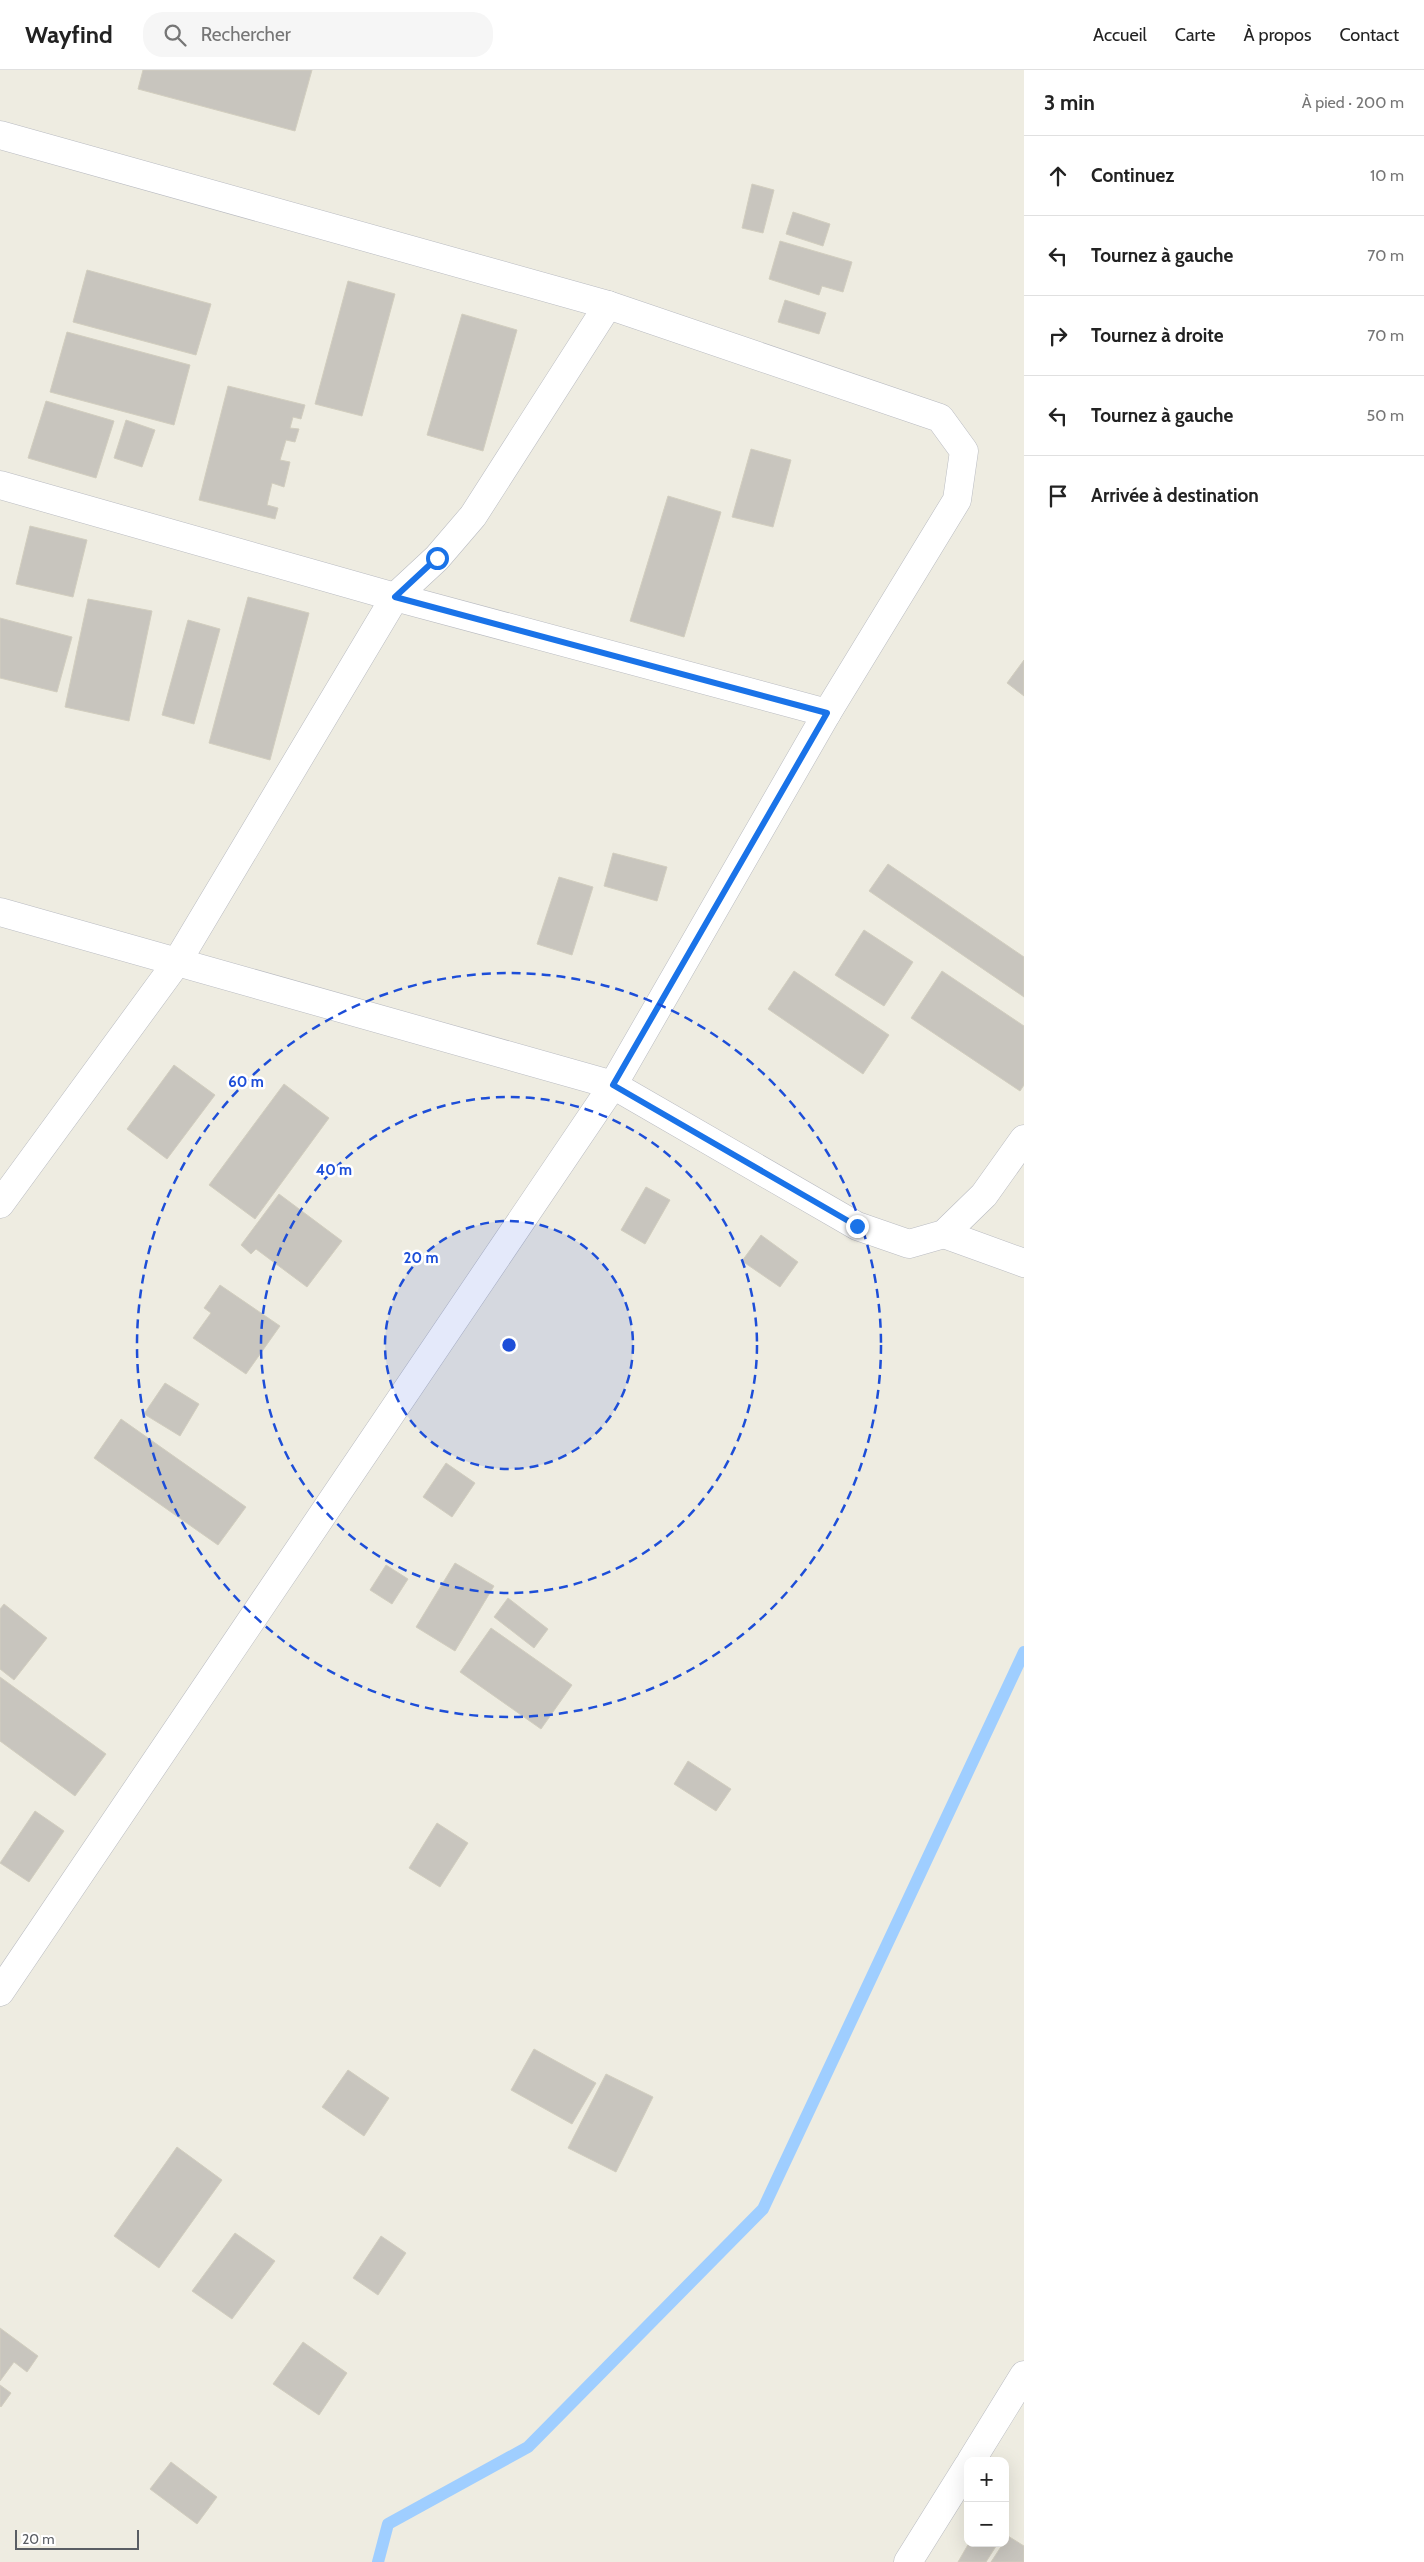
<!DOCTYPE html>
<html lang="fr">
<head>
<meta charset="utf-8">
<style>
	body { margin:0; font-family:Cabin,sans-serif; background:#f6f6f6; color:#222 }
	.controls { position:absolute; right:15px; bottom:15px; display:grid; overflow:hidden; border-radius:10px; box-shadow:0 5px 20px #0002 }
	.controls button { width:45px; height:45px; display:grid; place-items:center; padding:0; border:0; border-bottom:1px solid #e0e0e0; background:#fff; color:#222; font:25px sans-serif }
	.scale { position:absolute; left:15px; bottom:12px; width:124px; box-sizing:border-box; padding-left:5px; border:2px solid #595d63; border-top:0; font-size:14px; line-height:18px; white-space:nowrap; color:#595d63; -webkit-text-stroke:4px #fff; paint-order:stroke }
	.stop { position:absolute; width:15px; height:15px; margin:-11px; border:4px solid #1a73e8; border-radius:50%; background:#fff }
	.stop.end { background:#1a73e8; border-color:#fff; box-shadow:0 1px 5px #0008 }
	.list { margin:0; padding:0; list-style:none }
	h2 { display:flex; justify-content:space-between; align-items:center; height:65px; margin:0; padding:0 20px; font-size:21px }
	h2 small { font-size:16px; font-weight:400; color:#767676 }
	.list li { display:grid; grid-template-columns:32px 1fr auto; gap:15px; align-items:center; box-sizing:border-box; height:80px; padding:0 20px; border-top:1px solid #e0e0e0 }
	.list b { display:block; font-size:19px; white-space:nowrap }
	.list em { font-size:16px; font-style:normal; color:#767676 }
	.icon { flex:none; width:28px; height:28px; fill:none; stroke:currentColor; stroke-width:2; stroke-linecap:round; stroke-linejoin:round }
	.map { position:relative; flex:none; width:1024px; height:2492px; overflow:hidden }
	header { display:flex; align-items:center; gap:30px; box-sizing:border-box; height:70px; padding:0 25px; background:#fff; border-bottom:1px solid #e0e0e0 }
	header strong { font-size:24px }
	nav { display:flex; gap:28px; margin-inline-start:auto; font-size:18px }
	.search { width:350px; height:45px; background:#f6f6f6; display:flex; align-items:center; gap:12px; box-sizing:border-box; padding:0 18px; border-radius:20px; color:#767676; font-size:19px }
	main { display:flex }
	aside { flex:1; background:#fff }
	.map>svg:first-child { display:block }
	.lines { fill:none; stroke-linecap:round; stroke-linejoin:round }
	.stream { stroke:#9fceff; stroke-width:12 }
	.building { fill:#c8c5be; stroke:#d2cebf }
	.minor-casing { stroke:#b9bbc1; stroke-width:29 }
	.minor { stroke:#fff; stroke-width:28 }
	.route { stroke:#1a73e8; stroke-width:6 }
	.ring { fill:none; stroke:#1d4ed8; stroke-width:2.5; stroke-dasharray:9 6 }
	.centre { fill:#1d4ed8; stroke:#fff; stroke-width:2.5 }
	.ring-label { font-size:15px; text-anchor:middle; font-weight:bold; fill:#1d4ed8; stroke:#fff; stroke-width:5; stroke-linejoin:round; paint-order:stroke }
</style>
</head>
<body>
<header>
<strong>Wayfind</strong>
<div class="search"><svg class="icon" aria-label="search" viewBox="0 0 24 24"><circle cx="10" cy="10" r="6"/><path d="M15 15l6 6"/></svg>Rechercher</div>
<nav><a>Accueil</a><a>Carte</a><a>À propos</a><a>Contact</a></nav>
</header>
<main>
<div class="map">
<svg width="1024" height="2492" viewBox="0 0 1024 2492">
	<rect width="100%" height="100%" fill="#eeece1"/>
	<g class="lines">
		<!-- stream -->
		<polyline class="stream" points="378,2492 388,2454 528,2377 763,2139 1024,1582"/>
	</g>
	<!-- building -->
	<g class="building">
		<polygon points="143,0 312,0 295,61 138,19"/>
		<polygon points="752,114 774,120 763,163 742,158"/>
		<polygon points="793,142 830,154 823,176 786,164"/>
		<polygon points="780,171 852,192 843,222 822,216 819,225 769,209"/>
		<polygon points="87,200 211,234 196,285 73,252"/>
		<polygon points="348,211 395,224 362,346 315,334"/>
		<polygon points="785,230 826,243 819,264 778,252"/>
		<polygon points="462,244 517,260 483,381 427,365"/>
		<polygon points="67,262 190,295 174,355 50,322"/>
		<polygon points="228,316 305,335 301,349 293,347 290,358 299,359 295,372 286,370 280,390 290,392 284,417 272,413 267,435 278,438 275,449 199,430"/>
		<polygon points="46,331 114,351 96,408 28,388"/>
		<polygon points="126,350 155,360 142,397 114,388"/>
		<polygon points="751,379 791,390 773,457 732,447"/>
		<polygon points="668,426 721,442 684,567 630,551"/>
		<polygon points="30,456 87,470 73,527 16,514"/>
		<polygon points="248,527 309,543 270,690 209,673"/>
		<polygon points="88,529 152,541 129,651 65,637"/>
		<polygon points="0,548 72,567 57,622 0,608"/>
		<polygon points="188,550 220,559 194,654 162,645"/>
		<polygon points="1024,590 1024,626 1007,613"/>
		<polygon points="613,783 667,797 657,831 604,816"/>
		<polygon points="888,794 1024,887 1024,927 869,821"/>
		<polygon points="559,807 593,817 572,885 537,874"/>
		<polygon points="864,860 913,892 884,936 835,905"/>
		<polygon points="794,901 889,965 863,1004 768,939"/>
		<polygon points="942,901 1024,956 1024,1015 1020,1021 911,948"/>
		<polygon points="174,995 215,1025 167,1089 127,1059"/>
		<polygon points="284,1014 329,1048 255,1149 209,1115"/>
		<polygon points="646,1117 670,1130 645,1174 621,1160"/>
		<polygon points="279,1124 342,1171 307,1217 256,1179 251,1184 241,1175"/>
		<polygon points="761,1165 798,1192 780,1217 742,1191"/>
		<polygon points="220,1215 280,1256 246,1304 193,1268 211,1243 204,1238"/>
		<polygon points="165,1313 199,1334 180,1366 144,1344"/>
		<polygon points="121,1349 246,1437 218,1475 94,1388"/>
		<polygon points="446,1393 475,1413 452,1447 423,1427"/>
		<polygon points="455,1493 494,1516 455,1581 416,1557"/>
		<polygon points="386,1495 408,1509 392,1534 370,1520"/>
		<polygon points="508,1528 548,1559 534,1578 494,1547"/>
		<polygon points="4,1534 47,1568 14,1610 0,1599 0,1539"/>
		<polygon points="491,1558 572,1615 541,1659 460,1602"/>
		<polygon points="0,1607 106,1684 75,1726 0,1671"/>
		<polygon points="688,1691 731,1719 716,1741 674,1714"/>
		<polygon points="35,1741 64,1761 29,1812 0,1793"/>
		<polygon points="437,1753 468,1773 440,1817 409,1798"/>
		<polygon points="534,1979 596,2013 572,2054 511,2020"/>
		<polygon points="348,2000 389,2028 364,2066 322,2037"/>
		<polygon points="606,2004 653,2027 616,2102 568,2078"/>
		<polygon points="177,2077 222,2110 159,2198 114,2166"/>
		<polygon points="235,2163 275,2191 232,2249 192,2221"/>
		<polygon points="381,2166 406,2183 378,2225 353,2208"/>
		<polygon points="0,2258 38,2286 27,2302 14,2292 0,2311"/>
		<polygon points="303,2272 347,2303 319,2345 273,2314"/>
		<polygon points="0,2315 11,2323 1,2337 0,2336"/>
		<polygon points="171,2392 217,2427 197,2454 150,2419"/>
		<polygon points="1008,2466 1024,2476 1024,2492 991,2492"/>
		<polygon points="969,2473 998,2473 986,2492 958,2492"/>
	</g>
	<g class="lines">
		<defs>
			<g id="minor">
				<polyline points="0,65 608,235 940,348 964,381 957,430 827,643 613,1015 0,1922"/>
				<polyline points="0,415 395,527 827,643"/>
				<polyline points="0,842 613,1015 857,1156 909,1174 944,1164 984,1125 1024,1069"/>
				<polyline points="0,1134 177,892 395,527 437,488 473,446 608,235"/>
				<polyline points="944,1164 1024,1193"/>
				<polyline points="971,2391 1024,2305"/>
				<polyline points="908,2492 968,2396"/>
			</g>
		</defs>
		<!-- minor casing -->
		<use href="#minor" class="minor-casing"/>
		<!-- minor -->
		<use href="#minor" class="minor"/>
	</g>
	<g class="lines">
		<!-- route -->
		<polyline class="route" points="437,488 395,527 827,643 613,1015 857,1156"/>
	</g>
	<!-- distance rings -->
	<circle cx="509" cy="1275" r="124" fill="#1d4ed8" fill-opacity=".12"/>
	<g class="ring">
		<circle cx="509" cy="1275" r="124"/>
		<circle cx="509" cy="1275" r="248"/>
		<circle cx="509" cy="1275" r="372"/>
	</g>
	<circle cx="509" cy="1275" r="8" class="centre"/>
	<g class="ring-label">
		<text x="246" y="1017">60 m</text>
		<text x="334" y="1105">40 m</text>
		<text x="421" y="1193">20 m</text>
	</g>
</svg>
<div class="controls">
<button>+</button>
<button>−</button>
</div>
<div class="scale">20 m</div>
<div class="stop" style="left:437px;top:488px"></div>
<div class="stop end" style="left:857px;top:1156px"></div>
</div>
<aside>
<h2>3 min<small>À pied · 200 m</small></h2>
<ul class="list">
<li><svg class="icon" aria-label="ahead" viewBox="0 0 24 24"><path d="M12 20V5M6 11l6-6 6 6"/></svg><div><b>Continuez</b></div><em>10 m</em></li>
<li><svg class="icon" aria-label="left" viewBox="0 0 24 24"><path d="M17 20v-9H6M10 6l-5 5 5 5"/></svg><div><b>Tournez à gauche</b></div><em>70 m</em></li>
<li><svg class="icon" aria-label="right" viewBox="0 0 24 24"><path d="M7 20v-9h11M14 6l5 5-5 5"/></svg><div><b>Tournez à droite</b></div><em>70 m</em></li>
<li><svg class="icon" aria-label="left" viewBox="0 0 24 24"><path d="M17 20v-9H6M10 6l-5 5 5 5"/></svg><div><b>Tournez à gauche</b></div><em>50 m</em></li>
<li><svg class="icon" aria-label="arrive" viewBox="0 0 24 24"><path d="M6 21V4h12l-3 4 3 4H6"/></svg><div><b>Arrivée à destination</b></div></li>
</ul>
</aside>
</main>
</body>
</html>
